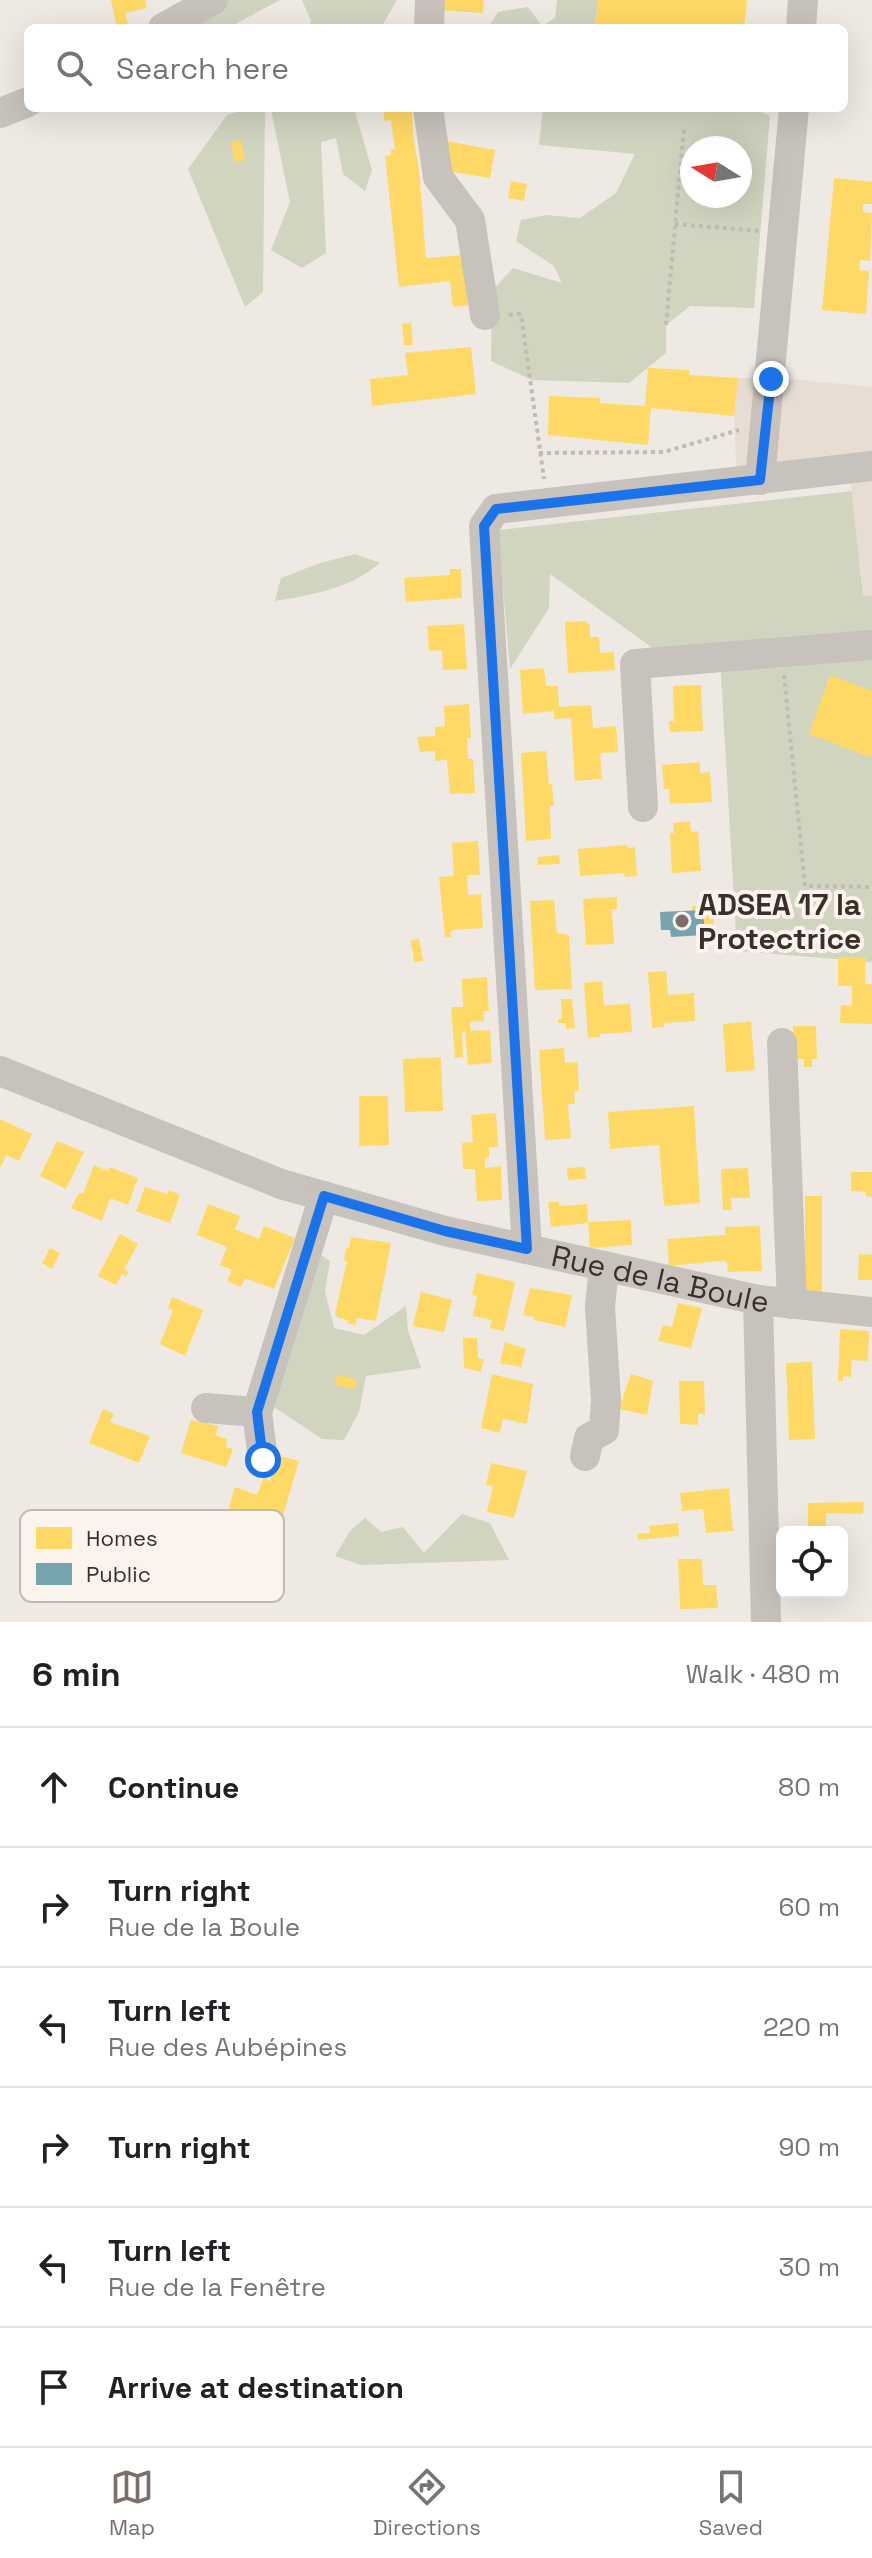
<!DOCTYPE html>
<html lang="en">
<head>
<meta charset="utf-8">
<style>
	body { margin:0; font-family:"Space Grotesk",sans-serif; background:#f6f6f6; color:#202124 }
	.controls { position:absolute; right:24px; bottom:24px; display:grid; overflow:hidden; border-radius:12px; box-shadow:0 8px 32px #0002 }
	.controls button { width:72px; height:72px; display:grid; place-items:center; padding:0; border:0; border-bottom:2px solid #e0e0e0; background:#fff; color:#202124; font:40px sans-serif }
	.compass { position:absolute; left:680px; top:136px; width:72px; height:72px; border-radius:50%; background:#fff; box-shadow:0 8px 32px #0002; rotate:281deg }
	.stop { position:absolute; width:24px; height:24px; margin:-18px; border:6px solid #1a73e8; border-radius:50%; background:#fff }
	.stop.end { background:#1a73e8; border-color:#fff; box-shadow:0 2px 8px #0008 }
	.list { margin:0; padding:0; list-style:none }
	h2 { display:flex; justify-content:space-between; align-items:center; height:104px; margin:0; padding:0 32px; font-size:34px }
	h2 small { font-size:26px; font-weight:400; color:#757577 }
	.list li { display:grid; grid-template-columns:52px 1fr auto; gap:24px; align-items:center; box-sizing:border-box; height:120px; padding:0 32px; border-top:2px solid #e0e0e0 }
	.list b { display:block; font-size:30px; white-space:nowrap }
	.list p { margin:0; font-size:26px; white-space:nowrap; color:#757577 }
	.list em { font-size:26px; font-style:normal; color:#757577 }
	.icon { flex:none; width:44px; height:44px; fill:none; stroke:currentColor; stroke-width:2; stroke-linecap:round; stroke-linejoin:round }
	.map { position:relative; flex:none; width:872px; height:1622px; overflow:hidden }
	.search { position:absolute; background:#fff; box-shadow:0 8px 32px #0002; left:24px; right:24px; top:24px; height:88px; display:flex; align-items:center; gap:20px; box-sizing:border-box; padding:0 28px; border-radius:12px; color:#757577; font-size:30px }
	.sheet { height:824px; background:#fff }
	nav { display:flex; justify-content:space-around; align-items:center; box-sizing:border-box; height:112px; border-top:2px solid #e0e0e0; background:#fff; font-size:22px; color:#757577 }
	nav a { display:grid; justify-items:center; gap:4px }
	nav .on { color:#79706c }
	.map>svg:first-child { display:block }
	.green { fill:#d1d4bf; fill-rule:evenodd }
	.plaza { fill:#e8ddd2 }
	.homes { fill:#ffd966 }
	.public { fill:#76a5af }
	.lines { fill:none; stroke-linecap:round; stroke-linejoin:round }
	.path { stroke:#c1bab5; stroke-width:4; stroke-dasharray:4 4; stroke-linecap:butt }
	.minor { stroke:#c8c2bd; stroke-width:30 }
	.route { stroke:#1a73e8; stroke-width:10 }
	.poi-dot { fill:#79706c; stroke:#faf4ed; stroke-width:3 }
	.labels { text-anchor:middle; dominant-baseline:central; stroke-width:8; stroke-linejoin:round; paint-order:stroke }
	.poi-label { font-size:30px; font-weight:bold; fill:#3a2f2b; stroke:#faf4ed; text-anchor:start }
	.street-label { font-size:30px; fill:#3a2f2b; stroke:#faf4ed }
	.key { fill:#faf4ed; stroke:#c0b9b3; stroke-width:2 }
	.key-label { font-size:22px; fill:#3a2f2b }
</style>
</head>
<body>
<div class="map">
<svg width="872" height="1622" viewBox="0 0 872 1622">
	<rect width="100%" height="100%" fill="#efe9e4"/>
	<!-- green -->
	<g class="green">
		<polygon points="213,0 280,0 228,28 163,28"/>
		<polygon points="302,0 397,0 381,28 309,28 311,21"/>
		<polygon points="557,0 598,0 595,26 567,25 566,28 488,28 498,12 528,7 542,26 555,18"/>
		<polygon points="239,108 354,108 372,170 365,191 343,174 336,138 321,142 326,253 302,268 271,250 290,202 271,110 265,112 263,292 245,307 188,169 227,115 239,111"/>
		<path d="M543,108H738L759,111L770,116L754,308L690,306L666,325V353L629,383L532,380L491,361L492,291L513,268L562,283L554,266L516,241L521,220L546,215L580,218L616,193L635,154L539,145ZM692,148H740V196H692Z"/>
		<polygon points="852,491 863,595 872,595 872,631 654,649 550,574 549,608 510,669 498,530"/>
		<path d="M355,554L380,563C351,588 312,595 275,601L281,578L320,563Z"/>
		<polygon points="872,645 872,962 737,951 720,658"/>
		<polygon points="317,1252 330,1261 325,1291 334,1328 364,1335 406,1306 408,1330 421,1368 366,1376 359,1412 344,1440 322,1439 271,1405"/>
		<polygon points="462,1514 490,1523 509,1560 361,1565 335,1556 350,1531 365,1518 381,1532 403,1527 424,1553"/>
	</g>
	<!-- plaza -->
	<polygon class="plaza" points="738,378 790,379 872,387 872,595 863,596 850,477 737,483 734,416"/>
	<!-- homes -->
	<g class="homes">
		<polygon points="111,0 145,0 147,8 125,13 129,28 117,28"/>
		<polygon points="442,0 484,0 483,13 441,10"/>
		<polygon points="598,0 747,0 744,28 595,26"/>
		<polygon points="384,108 412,108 413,135 419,169 426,258 463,255 469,305 453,307 450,281 399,287 385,156 391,155 390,149 395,149 391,120 384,121"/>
		<polygon points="241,140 245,160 235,162 231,142"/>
		<polygon points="446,141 495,150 490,178 441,170"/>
		<polygon points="834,178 872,182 872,204 863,204 863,212 872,213 870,261 860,260 859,270 869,271 866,314 822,310"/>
		<polygon points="511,181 527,184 524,201 508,198"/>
		<polygon points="411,323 413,345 404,345 402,324"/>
		<polygon points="471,347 476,394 372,406 370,379 408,375 405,353"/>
		<polygon points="648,368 690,370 689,375 738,378 734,416 651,408 648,445 548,435 549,396 600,398 600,403 645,406"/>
		<polygon points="450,569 461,569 462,598 406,602 404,578 450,575"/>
		<polygon points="585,621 590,625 590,637 599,637 600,653 614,652 615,670 568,673 565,622"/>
		<polygon points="464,624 467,669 443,670 442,650 429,651 427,626"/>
		<polygon points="544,668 546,686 558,686 559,707 591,705 593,728 616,726 618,752 600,753 602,779 575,781 571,718 554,719 554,711 523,714 520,670"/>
		<polygon points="830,675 872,691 872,758 809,734"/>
		<polygon points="701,685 703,731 670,732 669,721 674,721 673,686"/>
		<polygon points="469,704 471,738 467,738 468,759 473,759 475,793 450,794 447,760 435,761 435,751 420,752 417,737 435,736 435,727 445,726 444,706"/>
		<polygon points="546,751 549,784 552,784 554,806 550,806 551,839 526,841 521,753"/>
		<polygon points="700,762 700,773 710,772 712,802 670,804 669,789 664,789 662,765"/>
		<polygon points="690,821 691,832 698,831 701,871 672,873 670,833 674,833 673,823"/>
		<polygon points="478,841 480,875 467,875 468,895 481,894 483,928 454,930 450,932 451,937 445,938 439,877 454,876 452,843"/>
		<polygon points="627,845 628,848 635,847 637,876 625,877 624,873 580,876 578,849"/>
		<polygon points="559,855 560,864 538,865 537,857"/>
		<polygon points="617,897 617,909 612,909 614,944 586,945 583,899"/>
		<polygon points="554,900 557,933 569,935 572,989 535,990 530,901"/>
		<polygon points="713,905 714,934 705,935 703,910 692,910 692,906"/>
		<polygon points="419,939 423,961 414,962 411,940"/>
		<polygon points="838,957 866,957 865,984 872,984 872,1024 840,1023 841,1005 852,1006 852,986 838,986"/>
		<polygon points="666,971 668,995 694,993 695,1021 664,1023 664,1027 652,1028 648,972"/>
		<polygon points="487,977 489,1011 483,1011 484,1021 470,1022 471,1031 490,1030 492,1063 468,1065 465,1032 462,1032 463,1057 455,1058 451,1007 463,1007 462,979"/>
		<polygon points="602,981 604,1005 630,1004 632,1032 600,1034 600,1037 588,1038 584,983"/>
		<polygon points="561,999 572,999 575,1028 566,1029 566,1023 558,1023 558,1019 562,1019"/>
		<polygon points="747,1022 751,1022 755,1070 726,1072 723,1024"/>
		<polygon points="793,1026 816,1026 817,1059 812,1059 812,1067 804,1067 804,1059 793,1059"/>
		<polygon points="564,1048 565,1063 577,1062 578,1071 579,1091 574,1092 575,1104 568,1104 571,1138 545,1140 539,1050"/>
		<polygon points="441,1057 443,1111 405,1112 403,1059"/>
		<polygon points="359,1096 388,1096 389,1145 359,1146"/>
		<polygon points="694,1106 700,1203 664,1206 659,1145 610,1149 608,1112"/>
		<polygon points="496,1113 498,1147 489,1147 489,1157 485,1158 485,1168 501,1166 502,1200 477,1201 475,1169 463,1169 462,1143 473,1142 471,1115"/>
		<polygon points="0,1119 32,1134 19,1161 6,1155 0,1168"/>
		<polygon points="57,1141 84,1152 66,1189 40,1176"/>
		<polygon points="94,1165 108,1171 109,1167 138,1178 128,1205 110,1198 102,1221 71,1208 79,1193 83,1194"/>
		<polygon points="585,1167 586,1179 568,1180 567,1168"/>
		<polygon points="748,1168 750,1198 731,1198 732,1210 723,1210 721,1169"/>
		<polygon points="851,1172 872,1172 872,1197 866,1196 866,1192 851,1191"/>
		<polygon points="145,1187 167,1194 169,1190 180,1195 170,1223 136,1211"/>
		<polygon points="805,1196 822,1196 822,1293 805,1292"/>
		<polygon points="548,1202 559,1202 559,1206 587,1204 588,1223 551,1227"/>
		<polygon points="208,1204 240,1216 235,1229 259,1239 264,1226 295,1238 274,1289 245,1278 241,1287 227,1281 232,1270 220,1265 227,1247 197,1235"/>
		<polygon points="631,1220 632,1245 590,1248 588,1222"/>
		<polygon points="760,1226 762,1271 728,1272 727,1262 719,1261 669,1266 667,1239 725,1235 725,1227"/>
		<polygon points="120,1234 138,1244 124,1269 129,1272 126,1276 122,1274 116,1285 98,1276"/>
		<polygon points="351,1237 391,1243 376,1321 357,1318 355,1325 347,1323 348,1320 338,1318 335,1314 347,1261 344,1261 346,1248 349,1248"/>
		<polygon points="50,1248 60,1253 52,1269 42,1263"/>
		<polygon points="859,1254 872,1255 872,1280 858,1280"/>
		<polygon points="477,1273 515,1282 504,1331 490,1328 492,1320 473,1316 477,1296 472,1295"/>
		<polygon points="530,1288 572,1295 565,1327 534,1320 534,1317 523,1315"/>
		<polygon points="421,1292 452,1300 444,1332 413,1326"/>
		<polygon points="172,1297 203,1310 185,1356 160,1344 173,1311 168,1308"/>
		<polygon points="678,1303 702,1308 691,1348 658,1341 663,1325 672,1327"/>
		<polygon points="840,1329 869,1331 868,1361 852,1360 851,1377 843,1376 843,1381 838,1381"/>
		<polygon points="463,1338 477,1338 478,1358 484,1359 481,1372 464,1368"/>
		<polygon points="505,1342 526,1349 521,1367 500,1363"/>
		<polygon points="812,1362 815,1439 789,1440 786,1363"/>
		<polygon points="492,1374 533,1384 527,1424 503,1419 500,1433 481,1428"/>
		<polygon points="631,1374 653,1381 647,1415 619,1409"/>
		<polygon points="337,1375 357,1379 355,1389 335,1385"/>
		<polygon points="679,1381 704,1381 705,1414 698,1414 698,1425 680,1424"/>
		<polygon points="103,1409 114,1414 110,1422 150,1436 139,1463 89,1443"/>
		<polygon points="191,1420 218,1426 216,1435 227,1439 226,1447 233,1449 226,1467 181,1453"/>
		<polygon points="276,1455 299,1461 282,1519 272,1516 269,1529 227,1514 235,1487 257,1495 264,1477 270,1482"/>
		<polygon points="491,1463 527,1471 514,1518 487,1512 493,1486 486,1485"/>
		<polygon points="729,1488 733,1531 706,1533 703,1509 682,1511 680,1493"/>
		<polygon points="864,1502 863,1514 826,1513 826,1532 811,1532 811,1526 808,1527 808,1503"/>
		<polygon points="678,1523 679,1536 638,1540 637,1534 650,1533 649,1526"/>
		<polygon points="678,1559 702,1559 703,1585 716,1585 718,1608 680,1609"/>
	</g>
	<!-- public -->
	<polygon class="public" points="703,910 705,935 671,937 670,930 661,930 660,912"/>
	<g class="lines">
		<!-- path -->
		<g class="path">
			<polyline points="675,224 760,231"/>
			<polyline points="509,315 521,314 544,479"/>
			<polyline points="666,325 684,128"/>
			<polyline points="539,453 664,452 739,430"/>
			<polyline points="784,675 805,886 872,887"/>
		</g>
		<!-- minor -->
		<g class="minor">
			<polyline points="163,28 213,0"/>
			<polyline points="429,28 430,0"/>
			<polyline points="801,28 803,0"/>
			<polyline points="428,108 438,177 470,220 485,315"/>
			<polyline points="0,113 28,102"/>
			<polyline points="760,480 794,108"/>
			<polyline points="643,807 635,664 872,645"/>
			<polyline points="782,1043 792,1304"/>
			<path id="s1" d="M0,1071L281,1184L445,1231L758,1300L872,1312"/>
			<polyline points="527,1249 484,526 496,509 872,466"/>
			<polyline points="758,1300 766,1622"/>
			<polyline points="206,1408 257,1412"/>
			<polyline points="585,1456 589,1438 604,1430 606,1400 600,1307 604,1266"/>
			<polyline points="263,1460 257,1412 324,1196"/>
		</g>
	</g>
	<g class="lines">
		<!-- route -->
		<polyline class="route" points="263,1460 257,1412 324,1196 445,1231 527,1249 484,526 496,509 760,480 771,379"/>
	</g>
	<!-- markers -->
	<circle class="poi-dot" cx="682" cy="921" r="8"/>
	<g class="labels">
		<!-- poi labels -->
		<g class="poi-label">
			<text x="698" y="904">ADSEA 17 la<tspan x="698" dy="34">Protectrice</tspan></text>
		</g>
		<!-- street labels -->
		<g class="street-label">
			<text stroke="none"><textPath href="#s1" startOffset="694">Rue de la Boule</textPath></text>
		</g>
	</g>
	<!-- legend -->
	<rect x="20" y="1510" width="264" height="92" rx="12" class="key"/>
	<rect x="36" y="1527" width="36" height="22" fill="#ffd966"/>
	<rect x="36" y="1563" width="36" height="22" fill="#76a5af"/>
	<g class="key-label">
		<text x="86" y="1546">Homes</text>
		<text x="86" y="1582">Public</text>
	</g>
</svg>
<div class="controls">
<button><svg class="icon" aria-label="locate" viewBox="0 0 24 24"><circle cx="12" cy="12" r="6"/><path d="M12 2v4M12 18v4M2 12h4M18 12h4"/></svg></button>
</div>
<svg class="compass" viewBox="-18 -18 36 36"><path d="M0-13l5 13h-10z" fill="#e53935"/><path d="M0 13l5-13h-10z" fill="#757577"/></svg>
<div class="stop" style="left:263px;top:1460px"></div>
<div class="stop end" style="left:771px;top:379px"></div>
<div class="search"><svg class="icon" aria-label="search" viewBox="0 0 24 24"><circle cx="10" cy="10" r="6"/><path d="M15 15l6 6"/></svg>Search here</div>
</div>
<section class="sheet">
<h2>6 min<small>Walk · 480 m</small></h2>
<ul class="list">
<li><svg class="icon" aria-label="ahead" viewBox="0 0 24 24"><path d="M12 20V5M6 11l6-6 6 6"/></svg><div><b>Continue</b></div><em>80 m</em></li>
<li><svg class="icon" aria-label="right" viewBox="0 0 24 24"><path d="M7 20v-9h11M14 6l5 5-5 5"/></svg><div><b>Turn right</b><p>Rue de la Boule</p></div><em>60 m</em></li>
<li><svg class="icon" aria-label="left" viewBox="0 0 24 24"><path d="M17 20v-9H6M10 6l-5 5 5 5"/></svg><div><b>Turn left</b><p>Rue des Aubépines</p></div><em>220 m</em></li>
<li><svg class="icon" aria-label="right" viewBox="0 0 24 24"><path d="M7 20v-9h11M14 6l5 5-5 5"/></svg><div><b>Turn right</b></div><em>90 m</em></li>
<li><svg class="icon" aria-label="left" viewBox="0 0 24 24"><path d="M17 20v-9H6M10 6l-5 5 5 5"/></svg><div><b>Turn left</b><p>Rue de la Fenêtre</p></div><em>30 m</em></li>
<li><svg class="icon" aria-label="arrive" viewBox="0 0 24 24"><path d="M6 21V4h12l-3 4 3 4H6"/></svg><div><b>Arrive at destination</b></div></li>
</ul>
</section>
<nav>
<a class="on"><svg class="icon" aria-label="map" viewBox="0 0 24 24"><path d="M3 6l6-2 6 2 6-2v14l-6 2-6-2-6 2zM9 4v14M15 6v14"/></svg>Map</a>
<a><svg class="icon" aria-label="directions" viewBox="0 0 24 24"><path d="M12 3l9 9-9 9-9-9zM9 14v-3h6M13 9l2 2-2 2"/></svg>Directions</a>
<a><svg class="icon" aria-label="saved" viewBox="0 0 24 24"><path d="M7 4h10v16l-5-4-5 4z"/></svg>Saved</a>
</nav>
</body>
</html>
